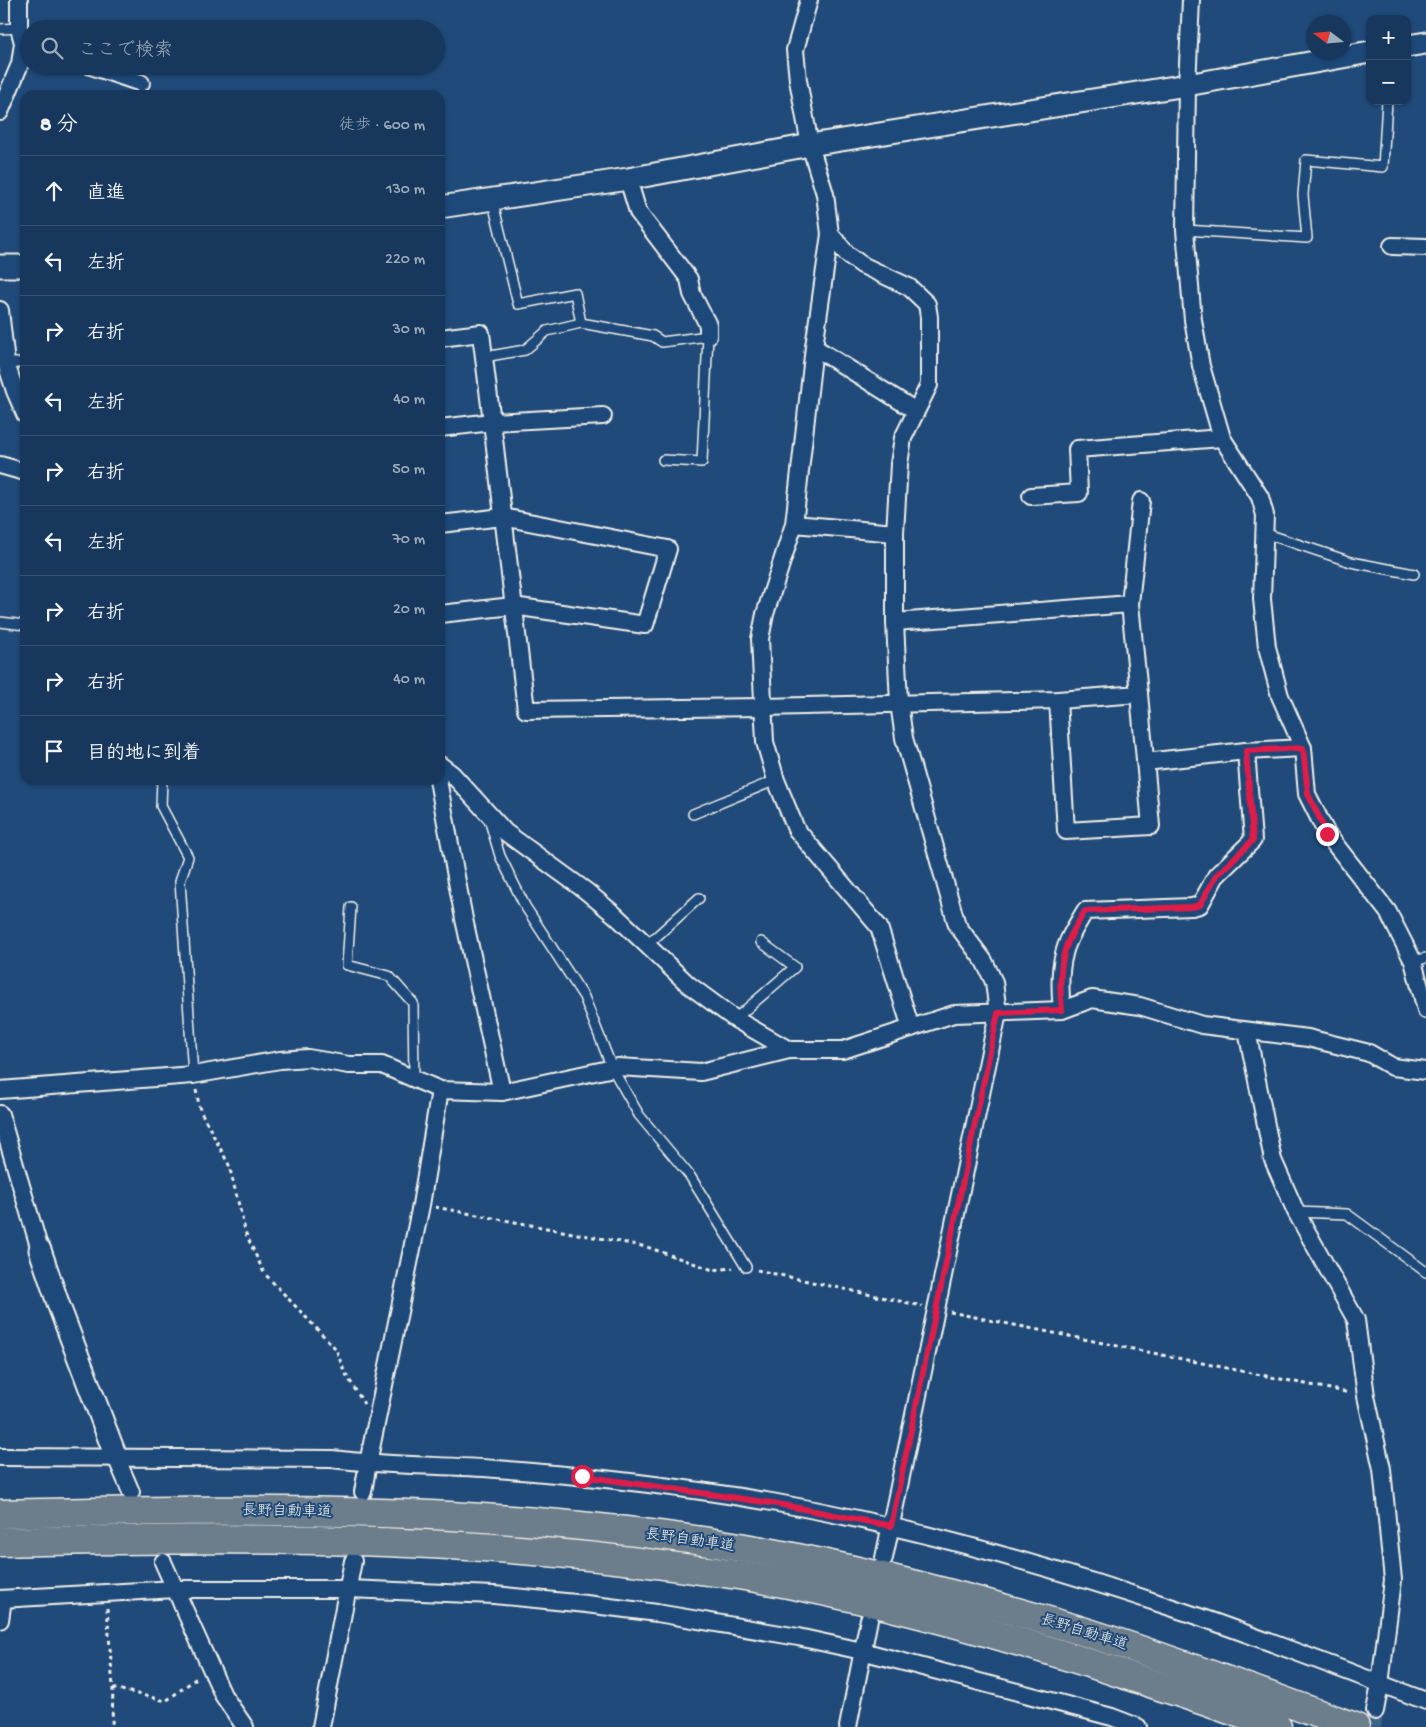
<!DOCTYPE html>
<html lang="ja">
<head>
<meta charset="utf-8">
<style>
	body { margin:0; font-family:"Gochi Hand","Klee One",sans-serif; background:#244365; color:#f1f3f6 }
	.controls { position:absolute; right:15px; top:15px; display:grid; overflow:hidden; border-radius:10px; box-shadow:0 1px 4px #0004 }
	.controls button { width:45px; height:45px; display:grid; place-items:center; padding:0; border:0; border-bottom:1px solid #365272; background:#17385c; color:#f1f3f6; font:25px sans-serif }
	.compass { position:absolute; left:1306px; top:15px; width:45px; height:45px; border-radius:50%; background:#17385c; box-shadow:0 1px 4px #0004; rotate:286deg }
	.stop { position:absolute; width:15px; height:15px; margin:-11px; border:4px solid #e11d48; border-radius:50%; background:#fff }
	.stop.end { background:#e11d48; border-color:#fff; box-shadow:0 1px 5px #0008 }
	.list { margin:0; padding:0; list-style:none }
	h2 { display:flex; justify-content:space-between; align-items:center; height:65px; margin:0; padding:0 20px; font-size:21px }
	h2 small { font-size:16px; font-weight:400; color:#9eacbb }
	.list li { display:grid; grid-template-columns:32px 1fr auto; gap:15px; align-items:center; box-sizing:border-box; height:70px; padding:0 20px; border-top:1px solid #365272 }
	.list b { display:block; font-size:19px; white-space:nowrap }
	.list em { font-size:16px; font-style:normal; color:#9eacbb }
	.icon { flex:none; width:28px; height:28px; fill:none; stroke:currentColor; stroke-width:2; stroke-linecap:round; stroke-linejoin:round }
	.map { position:relative; flex:none; width:1426px; height:1727px; overflow:hidden }
	.search { position:absolute; background:#17385c; box-shadow:0 1px 4px #0004; left:20px; top:20px; width:425px; height:55px; display:flex; align-items:center; gap:12px; box-sizing:border-box; padding:0 18px; border-radius:28px; color:#9eacbb; font-size:19px }
	.panel { position:absolute; background:#17385c; box-shadow:0 1px 4px #0004; left:20px; top:90px; width:425px; height:695px; border-radius:15px }
	.map>svg:first-child { display:block }
	.lines { fill:none; stroke-linecap:round; stroke-linejoin:round }
	.minor-tunnel { stroke:#3f638a; stroke-width:16; stroke-dasharray:16 8; stroke-linecap:butt }
	.service-casing { stroke:#f4f1e8; stroke-width:12 }
	.minor-casing { stroke:#f4f1e8; stroke-width:20 }
	.tertiary-casing { stroke:#f4f1e8; stroke-width:25 }
	.motorway-casing { stroke:#f4f1e8; stroke-width:31 }
	.path { stroke:#f4f1e8; stroke-width:3; stroke-dasharray:4 4; stroke-linecap:butt }
	.service { stroke:#1f4a7a; stroke-width:9 }
	.minor { stroke:#1f4a7a; stroke-width:16 }
	.tertiary { stroke:#1f4a7a; stroke-width:21 }
	.motorway { stroke:#6c7d8b; stroke-width:28 }
	.route { stroke:#e11d48; stroke-width:6 }
	.labels { text-anchor:middle; dominant-baseline:central; stroke-width:4; stroke-linejoin:round; paint-order:stroke }
	.street-label { font-size:15px; fill:#f4f1e8; stroke:#1f4a7a }
</style>
</head>
<body>
<div class="map">
<svg width="1426" height="1727" viewBox="0 0 1426 1727">
	<rect width="100%" height="100%" fill="#1f4a7a"/>
	<filter id="ink" filterUnits="userSpaceOnUse"><feTurbulence type="fractalNoise" baseFrequency=".02" numOctaves="2"/><feDisplacementMap in="SourceGraphic" scale="10" xChannelSelector="R" yChannelSelector="G"/><feConvolveMatrix kernelMatrix="1 2 1 2 8 2 1 2 1" color-interpolation-filters="sRGB"/></filter>
	<g filter="url(#ink)">
		<g class="lines">
			<!-- minor-tunnel -->
			<polyline class="minor-tunnel" points="1373,1727 1375,1711"/>
			<defs>
				<g id="service">
					<polyline points="0,29 19,28"/>
					<polyline points="492,199 518,304 575,293 581,323 653,336 662,342 708,336 702,462 663,460"/>
					<polyline points="1185,230 1307,238 1303,195 1306,160 1383,167 1387,101"/>
					<polyline points="484,357 525,350 547,331 581,323"/>
					<polyline points="6,363 25,363"/>
					<polyline points="1264,533 1351,562 1414,574"/>
					<polyline points="0,622 25,625"/>
					<polyline points="162,780 161,806 188,857 180,881 193,1075"/>
					<polyline points="693,814 776,780"/>
					<polyline points="489,819 500,856 525,906 584,997 612,1068 639,1115 690,1176 746,1267"/>
					<polyline points="351,907 347,965 389,976 413,1003 414,1078"/>
					<polyline points="647,945 699,898"/>
					<polyline points="1413,961 1426,958"/>
					<polyline points="735,1019 795,967 761,942"/>
					<polyline points="1296,1212 1347,1214 1426,1272"/>
				</g>
				<g id="minor">
					<polyline points="809,0 795,50 798,80 810,145 825,194 830,234 847,254 862,265 909,287 927,304 929,317 929,385 903,438 899,464 895,533 895,622 899,703 904,738 957,925 984,961 994,982 998,1013 884,1558"/>
					<polyline points="1191,0 1187,85 1185,230 1193,320 1201,366 1222,438 1260,497 1265,515 1262,599 1267,647 1280,696 1303,748 1307,794 1327,834 1388,912 1413,961 1426,1010"/>
					<polyline points="91,66 141,83"/>
					<polyline points="0,112 20,64 23,43 19,28 19,0"/>
					<polyline points="628,179 638,212 689,279 692,294 708,325 708,336"/>
					<polyline points="830,234 814,347 794,524 765,614 760,639 765,742 776,780 796,829 879,927 911,1028"/>
					<polyline points="1392,246 1426,247"/>
					<polyline points="0,310 6,363 15,391 25,414"/>
					<polyline points="440,338 481,333 492,422 440,428"/>
					<polyline points="814,347 916,411"/>
					<polyline points="603,416 492,422 526,710 763,707 1058,700 1139,694 1130,604 895,622"/>
					<polyline points="0,465 25,472"/>
					<polyline points="1031,496 1079,493 1077,449 1222,438"/>
					<polyline points="440,524 503,517 668,549 645,625 513,606 440,614"/>
					<polyline points="794,524 895,533"/>
					<polyline points="1130,604 1141,501"/>
					<polyline points="1058,700 1066,831 1151,826 1139,694"/>
					<polyline points="1145,762 1246,751 1303,748"/>
					<polyline points="440,765 452,774 505,832 586,891 615,915 689,985 735,1019 789,1050"/>
					<polyline points="438,780 464,919 502,1092"/>
					<path d="M1062,1010C1060,992 1059,972 1064,954C1067,939 1077,925 1085,911L1192,907L1200,905L1216,876L1253,840L1246,751"/>
					<polyline points="1247,1031 1273,1160 1296,1212 1356,1320 1366,1396 1382,1469 1393,1580 1380,1684 1375,1711"/>
					<polyline points="0,1090 193,1075 280,1060 308,1058 349,1065 382,1065 440,1090 502,1092 618,1067 701,1072 789,1050 843,1050 954,1014 1062,1010 1092,999 1140,1006 1202,1025 1308,1038 1369,1053 1393,1067 1426,1071"/>
					<polyline points="0,1114 40,1250"/>
					<path d="M0,1457L332,1459C387,1466 441,1465 496,1469C590,1476 684,1487 777,1503C912,1527 1046,1565 1176,1609C1260,1637 1343,1670 1426,1701"/>
					<polyline points="116,1457 131,1492"/>
					<polyline points="363,1492 368,1463 421,1205 440,1090"/>
					<polyline points="163,1562 223,1695 245,1727"/>
					<polyline points="0,1599 176,1589 348,1589 494,1595 586,1604 657,1613 798,1637 862,1651 1112,1717 1138,1727"/>
					<polyline points="0,1620 3,1599"/>
					<polyline points="321,1727 353,1561"/>
					<polyline points="848,1727 869,1619"/>
				</g>
				<g id="tertiary">
					<polyline points="1407,46 1426,43"/>
					<polyline points="440,207 628,179 810,145 1187,85 1370,52"/>
					<polyline points="0,266 25,266"/>
					<polyline points="40,1250 59,1306 116,1457"/>
				</g>
				<g id="motorway">
					<path d="M0,1514C254,1508 511,1505 762,1551C869,1571 975,1599 1079,1630C1172,1659 1263,1694 1355,1727"/>
					<path d="M0,1542C228,1537 452,1535 678,1567C704,1571 730,1573 756,1578C887,1601 1015,1638 1141,1680C1187,1695 1232,1710 1277,1727"/>
				</g>
			</defs>
			<!-- service casing -->
			<use href="#service" class="service-casing"/>
			<!-- minor casing -->
			<use href="#minor" class="minor-casing"/>
			<!-- tertiary casing -->
			<use href="#tertiary" class="tertiary-casing"/>
			<!-- motorway casing -->
			<use href="#motorway" class="motorway-casing"/>
			<!-- path -->
			<g class="path">
				<polyline points="196,1090 200,1110 229,1165 246,1234 264,1273 336,1349 344,1371 364,1404"/>
				<polyline points="435,1207 647,1247 713,1270 733,1268"/>
				<polyline points="757,1270 922,1306"/>
				<polyline points="950,1312 1350,1393"/>
				<polyline points="107,1608 113,1688 112,1727"/>
				<polyline points="113,1688 166,1701 198,1677"/>
			</g>
			<!-- service -->
			<use href="#service" class="service"/>
			<!-- minor -->
			<use href="#minor" class="minor"/>
			<!-- tertiary -->
			<use href="#tertiary" class="tertiary"/>
			<!-- motorway -->
			<use href="#motorway" class="motorway"/>
		</g>
	</g>
	<g class="lines" filter="url(#ink)">
		<!-- route -->
		<path class="route" d="M582,1476L778,1504L891,1526L998,1013L1062,1010C1060,992 1059,972 1064,954C1067,939 1077,925 1085,911L1192,907L1200,905L1216,876L1253,840L1246,751L1303,748L1308,794L1327,834"/>
	</g>
	<g class="labels">
		<!-- street labels -->
		<g class="street-label">
			<text transform="translate(287 1512) rotate(1)">長野自動車道</text>
			<text transform="translate(690 1541) rotate(8)">長野自動車道</text>
			<text transform="translate(1084 1633) rotate(17)">長野自動車道</text>
		</g>
	</g>
</svg>
<div class="controls">
<button>+</button>
<button>−</button>
</div>
<svg class="compass" viewBox="-18 -18 36 36"><path d="M0-13l5 13h-10z" fill="#e53935"/><path d="M0 13l5-13h-10z" fill="#9eacbb"/></svg>
<div class="stop" style="left:582px;top:1476px"></div>
<div class="stop end" style="left:1327px;top:834px"></div>
<div class="search"><svg class="icon" aria-label="search" viewBox="0 0 24 24"><circle cx="10" cy="10" r="6"/><path d="M15 15l6 6"/></svg>ここで検索</div>
<section class="panel">
<h2>8 分<small>徒歩 · 600 m</small></h2>
<ul class="list">
<li><svg class="icon" aria-label="ahead" viewBox="0 0 24 24"><path d="M12 20V5M6 11l6-6 6 6"/></svg><div><b>直進</b></div><em>130 m</em></li>
<li><svg class="icon" aria-label="left" viewBox="0 0 24 24"><path d="M17 20v-9H6M10 6l-5 5 5 5"/></svg><div><b>左折</b></div><em>220 m</em></li>
<li><svg class="icon" aria-label="right" viewBox="0 0 24 24"><path d="M7 20v-9h11M14 6l5 5-5 5"/></svg><div><b>右折</b></div><em>30 m</em></li>
<li><svg class="icon" aria-label="left" viewBox="0 0 24 24"><path d="M17 20v-9H6M10 6l-5 5 5 5"/></svg><div><b>左折</b></div><em>40 m</em></li>
<li><svg class="icon" aria-label="right" viewBox="0 0 24 24"><path d="M7 20v-9h11M14 6l5 5-5 5"/></svg><div><b>右折</b></div><em>50 m</em></li>
<li><svg class="icon" aria-label="left" viewBox="0 0 24 24"><path d="M17 20v-9H6M10 6l-5 5 5 5"/></svg><div><b>左折</b></div><em>70 m</em></li>
<li><svg class="icon" aria-label="right" viewBox="0 0 24 24"><path d="M7 20v-9h11M14 6l5 5-5 5"/></svg><div><b>右折</b></div><em>20 m</em></li>
<li><svg class="icon" aria-label="right" viewBox="0 0 24 24"><path d="M7 20v-9h11M14 6l5 5-5 5"/></svg><div><b>右折</b></div><em>40 m</em></li>
<li><svg class="icon" aria-label="arrive" viewBox="0 0 24 24"><path d="M6 21V4h12l-3 4 3 4H6"/></svg><div><b>目的地に到着</b></div></li>
</ul>
</section>
</div>
</body>
</html>
